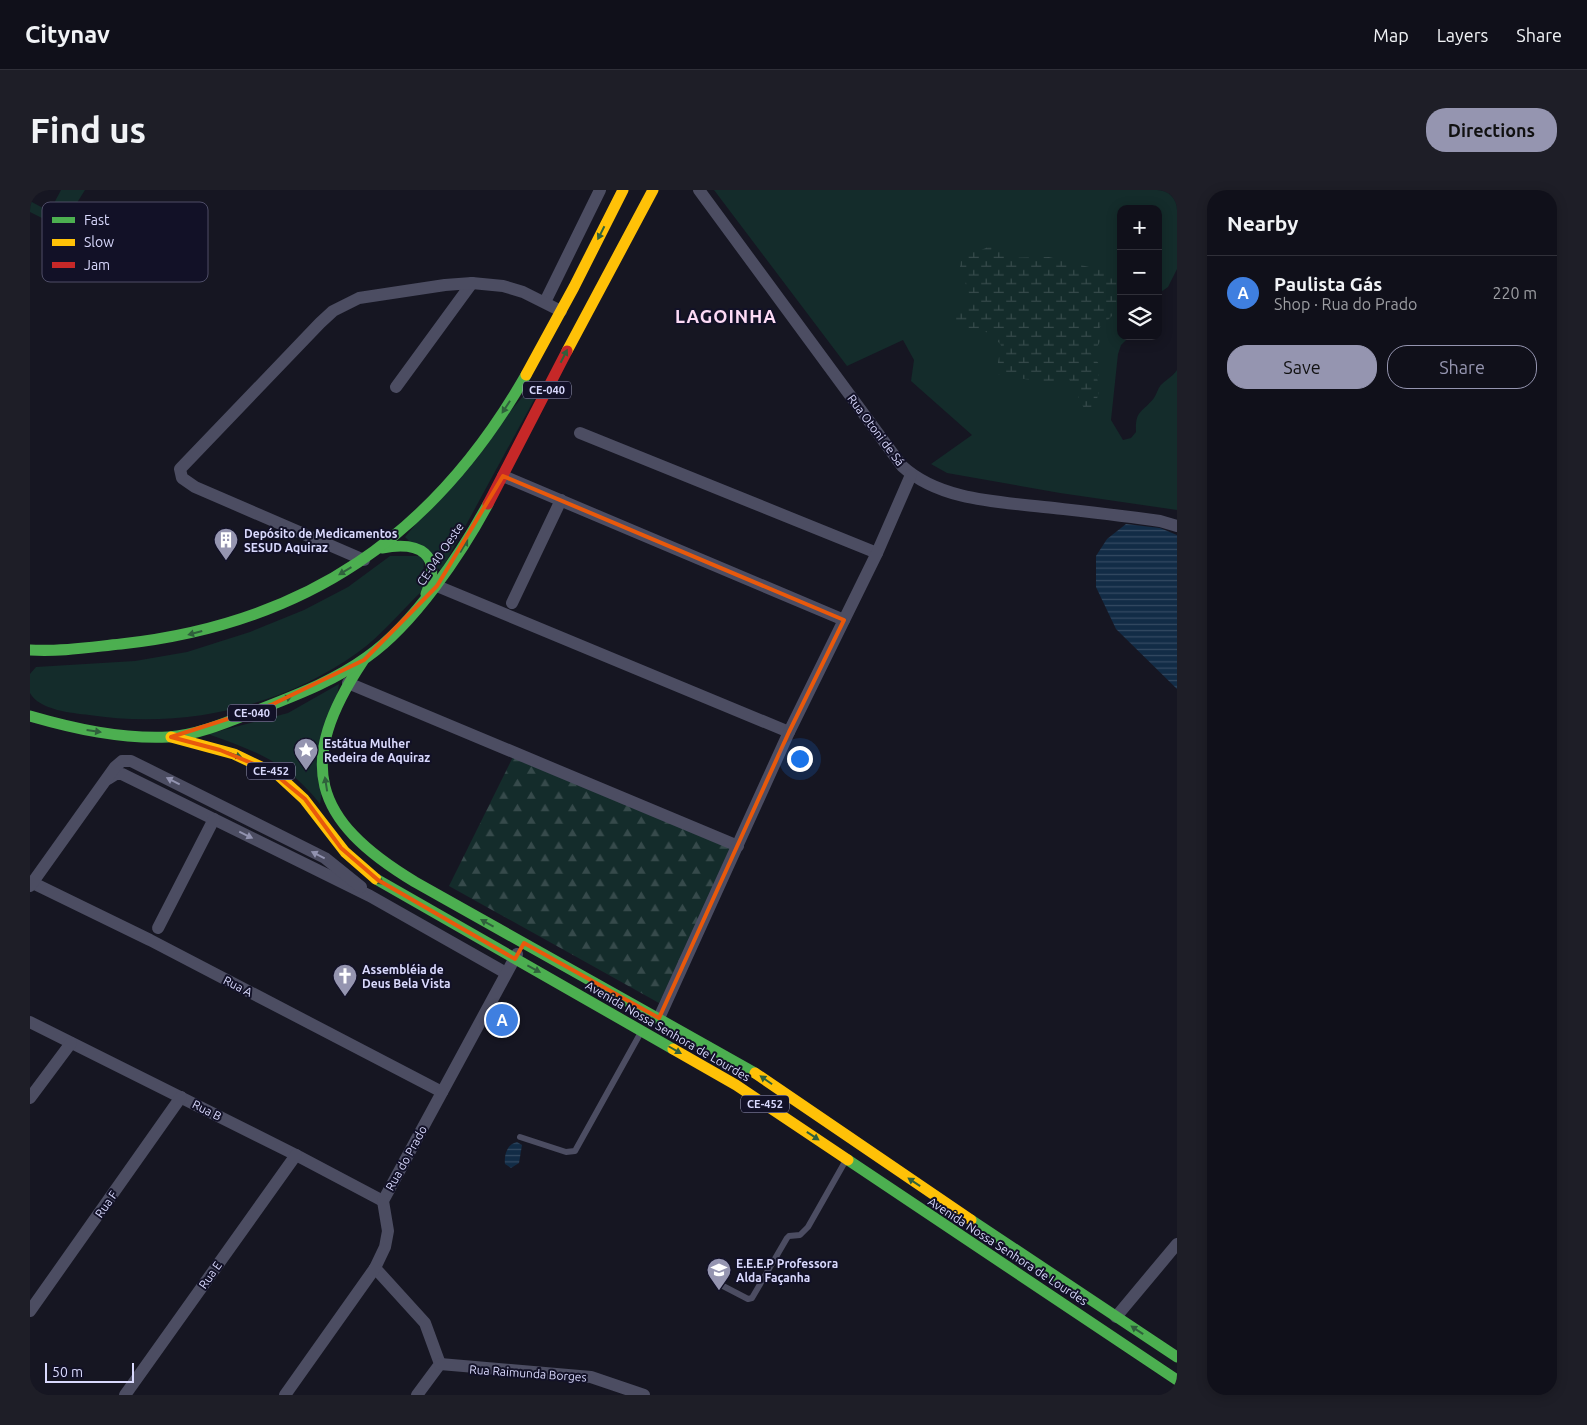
<!DOCTYPE html>
<html lang="en">
<head>
<meta charset="utf-8">
<style>
	body { margin:0; font-family:Ubuntu,sans-serif; background:#1e1e27; color:#f1f3f6 }
	.controls { position:absolute; right:15px; top:15px; display:grid; overflow:hidden; border-radius:10px; box-shadow:0 2px 12px #0003 }
	.controls button { width:45px; height:45px; display:grid; place-items:center; padding:0; border:0; border-bottom:1px solid #303039; background:#10101a; color:#f1f3f6; font:25px sans-serif }
	.scale { position:absolute; left:15px; bottom:12px; width:89px; box-sizing:border-box; padding-left:5px; border:2px solid #d9d9fd; border-top:0; font-size:14px; line-height:18px; white-space:nowrap; color:#d9d9fd; -webkit-text-stroke:4px #121127; paint-order:stroke }
	.you { position:absolute; left:769px; top:568px; width:18px; height:18px; margin:-12px; border:4px solid #fff; border-radius:50%; background:#1a73e8; box-shadow:0 0 0 8px #1a73e833 }
	.badge { display:grid; place-items:center; width:32px; height:32px; border-radius:50%; background:#9595b0; color:#fff; font-size:16px; font-weight:700 }
	.pin { position:absolute; translate:-50% -50%; border:2px solid #fff; box-shadow:0 1px 5px #0006 }
	.list { margin:0; padding:0; list-style:none }
	h2 { display:flex; justify-content:space-between; align-items:center; height:65px; margin:0; padding:0 20px; font-size:21px }
	h2 small { font-size:16px; font-weight:400; color:#9c9da2 }
	.list li { display:grid; grid-template-columns:32px 1fr auto; gap:15px; align-items:center; box-sizing:border-box; height:75px; padding:0 20px; border-top:1px solid #303039 }
	.list b { display:block; font-size:19px; white-space:nowrap }
	.list p { margin:0; font-size:16px; white-space:nowrap; color:#9c9da2 }
	.list em { font-size:16px; font-style:normal; color:#9c9da2 }
	.actions { display:flex; gap:10px; padding:15px 20px }
	.actions a { flex:1; padding:11px 0; border:1px solid #9595b0; border-radius:20px; text-align:center; font-size:18px; color:#9595b0 }
	.actions .main { background:#9595b0; color:#111 }
	.icon { flex:none; width:28px; height:28px; fill:none; stroke:currentColor; stroke-width:2; stroke-linecap:round; stroke-linejoin:round }
	.map { position:relative; flex:none; width:1147px; height:1205px; overflow:hidden; border-radius:20px }
	header { display:flex; align-items:center; gap:30px; box-sizing:border-box; height:70px; padding:0 25px; background:#10101a; border-bottom:1px solid #303039 }
	header strong { font-size:24px }
	nav { display:flex; gap:28px; margin-inline-start:auto; font-size:18px }
	.intro { display:flex; align-items:center; justify-content:space-between; box-sizing:border-box; height:120px; padding:0 30px }
	h1 { margin:0; font-size:35px }
	.button { padding:12px 22px; border-radius:20px; background:#9595b0; color:#111; font-size:18px; font-weight:700 }
	main { display:flex; gap:30px; padding:0 30px }
	aside { flex:1; background:#10101a; border-radius:20px; box-shadow:0 2px 12px #0003 }
	.map>svg:first-child { display:block }
	.grass { fill:#142c2b }
	.forest { fill:url(#forest-firs) }
	.wetland { fill:url(#wetland-marsh) }
	.water { fill:url(#water-rules) }
	.lines { fill:none; stroke-linecap:round; stroke-linejoin:round }
	.lane { stroke:#4c4d62; stroke-width:6 }
	.street { stroke:#4c4d62; stroke-width:12 }
	.fast { stroke:#4caf50; stroke-width:11 }
	.slow { stroke:#ffc107; stroke-width:11 }
	.jam { stroke:#c62828; stroke-width:11 }
	.oneway { fill:#2f603c }
	.oneway2 { fill:#9293b0 }
	.marked { fill:none; stroke:#e8590c; stroke-width:4; stroke-linejoin:round }
	.labels { text-anchor:middle; dominant-baseline:central; stroke-width:4; stroke-linejoin:round; paint-order:stroke }
	.shield { fill:#121127; stroke:#9d9dbd; stroke-width:1 }
	.shield-label { font-size:11px; font-weight:bold; fill:#d9d9fd }
	.street-label { font-size:12px; fill:#d9d9fd; stroke:#121127 }
	.poi-label { font-size:12px; font-weight:bold; fill:#d9d9fd; stroke:#121127; text-anchor:start }
	.district-label { font-size:18px; font-weight:bold; letter-spacing:1px; fill:#fddbf5; stroke:#121127 }
	.key { fill:#121127; stroke:#4e4d67; stroke-width:1 }
	.key-label { font-size:14px; fill:#d9d9fd }
</style>
</head>
<body>
<header>
<strong>Citynav</strong>
<nav><a>Map</a><a>Layers</a><a>Share</a></nav>
</header>
<div class="intro"><h1>Find us</h1><a class="button">Directions</a></div>
<main>
<div class="map">
<svg width="1147" height="1205" viewBox="0 0 1147 1205">
	<defs>
		<pattern id="forest-firs" width="22" height="20" patternUnits="userSpaceOnUse" patternTransform="scale(1.25)"><rect width="22" height="20" fill="#142c2b"/><path d="M5 1l3.5 6h-7zM16 11l3.5 6h-7z" fill="#364a4b"/></pattern>
		<pattern id="wetland-marsh" width="20" height="14" patternUnits="userSpaceOnUse" patternTransform="scale(1.25)"><rect width="20" height="14" fill="#142c2b"/><path d="M1 5h8M5 5V1M11 12h8M15 12V8" fill="none" stroke="#364a4b"/></pattern>
		<pattern id="water-rules" width="6" height="5" patternUnits="userSpaceOnUse" patternTransform="scale(1.25)"><rect width="6" height="5" fill="#122c46"/><path d="M0 2.5h6" fill="none" stroke="#344a62"/></pattern>
	</defs>
	<rect width="100%" height="100%" fill="#161622"/>
	<!-- grass -->
	<g class="grass">
		<polygon points="31,0 55,0 40,24 22,17"/>
		<path d="M684,0H1147V79L1138,97L1128,104V19H1091V146H1100L1091,155L1088,164L1081,230L1093,250L1101,248L1106,242C1105,220 1112,223 1124,208C1127,204 1128,197 1132,194C1137,189 1142,187 1147,180V320L1030,303L917,283L901,274L942,245L881,191L884,170L873,150L817,176Z"/>
		<polygon points="0,11 26,25 16,30 0,22"/>
		<polygon points="504,193 511,197 411,381 375,347"/>
		<path d="M360,366H394L393,400C372,420 350,447 327,463C250,518 152,539 59,525C42,523 9,520 0,503V484L6,477L105,471L157,462L220,442L274,420L318,397Z"/>
		<path d="M309,494L290,614C258,573 226,561 178,544L258,523Z"/>
	</g>
	<!-- forest -->
	<polygon class="forest" points="484,565 704,658 629,813 419,696"/>
	<!-- wetland -->
	<path class="wetland" d="M968,53L979,68L1019,67L1075,81L1091,94C1091,120 1086,123 1067,140L1073,146L1067,157L1060,162L1072,178L1067,188C1071,203 1068,213 1056,222L1038,187L1017,193L966,184L971,155L960,143L939,138L924,132L930,115L941,110L930,77L932,63L951,60Z"/>
	<!-- water -->
	<g class="water">
		<polygon points="1096,334 1130,338 1147,345 1147,499 1086,439 1066,397 1066,366 1077,349"/>
		<path d="M487,952L492,955L489,973L481,978L475,974C474,965 477,954 487,952Z"/>
	</g>
	<g class="lines">
		<!-- lane -->
		<g class="lane">
			<polyline points="490,947 536,962 545,961 610,844"/>
			<polyline points="693,1096 718,1109 722,1108 757,1048 759,1046 770,1045 778,1037 816,970"/>
		</g>
		<!-- street -->
		<g class="street">
			<path d="M669,0L872,276C911,312 974,312 1024,318C1059,322 1095,326 1130,331L1147,336"/>
			<polyline points="515,112 570,0"/>
			<polyline points="366,197 442,93"/>
			<polyline points="550,243 847,363"/>
			<polyline points="473,286 814,430"/>
			<polyline points="334,370 165,297 152,288 150,279 290,133 303,121 329,108 415,95 442,93 473,96 493,102 531,121"/>
			<polyline points="407,396 759,542"/>
			<polyline points="482,413 531,310"/>
			<polyline points="318,493 708,656"/>
			<polyline points="78,589 86,584 92,584 340,706 476,783"/>
			<polyline points="3,693 120,750 412,902"/>
			<polyline points="0,696 85,577 92,571 101,571 295,668 331,697"/>
			<polyline points="128,738 184,629"/>
			<polyline points="629,828 759,542 847,363 881,285"/>
			<polyline points="0,832 266,965 353,1011"/>
			<polyline points="0,908 41,853"/>
			<polyline points="345,1078 395,1133 410,1174 387,1205"/>
			<polyline points="0,1121 151,907"/>
			<polyline points="1086,1127 1147,1054"/>
			<polyline points="410,1174 561,1187 614,1205"/>
			<polyline points="95,1205 266,965"/>
			<polyline points="255,1205 345,1078 355,1057 358,1041 353,1011 487,764"/>
		</g>
		<!-- fast -->
		<g class="fast">
			<path d="M352,358C390,351 413,364 396,404"/>
			<path d="M0,460C30,462 61,457 91,454C275,434 404,346 496,185"/>
			<path d="M333,471C265,573 282,630 385,692L725,883"/>
			<path d="M0,526C45,539 91,549 138,547C169,545 200,531 228,520C266,505 304,491 337,467C384,434 431,364 458,314"/>
			<polyline points="346,689 643,859"/>
			<polyline points="818,970 1147,1190"/>
			<polyline points="941,1030 1147,1167"/>
		</g>
		<!-- slow -->
		<g class="slow">
			<polyline points="537,161 623,0"/>
			<polyline points="496,185 544,97 593,0"/>
			<polyline points="141,547 204,564 248,585 274,609 315,662 346,689"/>
			<polyline points="643,859 706,895 818,970"/>
			<polyline points="725,883 941,1030"/>
		</g>
		<!-- jam -->
		<polyline class="jam" points="458,314 537,161"/>
	</g>
	<!-- one-way arrows -->
	<defs><path id="oneway-solid" d="M-6-.8H1V-3.2L6.5 0L1 3.2V.8H-6Z" transform="scale(1.25)"/></defs>
	<g class="oneway">
		<use href="#oneway-solid" transform="translate(571 43) rotate(117)"/>
		<use href="#oneway-solid" transform="translate(534 166) rotate(-63)"/>
		<use href="#oneway-solid" transform="translate(476 217) rotate(123)"/>
		<use href="#oneway-solid" transform="translate(434 356) rotate(-59)"/>
		<use href="#oneway-solid" transform="translate(315 381) rotate(149)"/>
		<use href="#oneway-solid" transform="translate(165 443) rotate(165)"/>
		<use href="#oneway-solid" transform="translate(255 509) rotate(-24)"/>
		<use href="#oneway-solid" transform="translate(64 541) rotate(8)"/>
		<use href="#oneway-solid" transform="translate(205 565) rotate(20)"/>
		<use href="#oneway-solid" transform="translate(296 594) rotate(-99)"/>
		<use href="#oneway-solid" transform="translate(348 690) rotate(36)"/>
		<use href="#oneway-solid" transform="translate(457 733) rotate(-151)"/>
		<use href="#oneway-solid" transform="translate(504 779) rotate(28)"/>
		<use href="#oneway-solid" transform="translate(645 860) rotate(30)"/>
		<use href="#oneway-solid" transform="translate(736 890) rotate(-145)"/>
		<use href="#oneway-solid" transform="translate(783 946) rotate(34)"/>
		<use href="#oneway-solid" transform="translate(884 992) rotate(-146)"/>
		<use href="#oneway-solid" transform="translate(1107 1140) rotate(-146)"/>
	</g>
	<g class="oneway2">
		<use href="#oneway-solid" transform="translate(143 591) rotate(-153)"/>
		<use href="#oneway-solid" transform="translate(216 645) rotate(26)"/>
		<use href="#oneway-solid" transform="translate(288 665) rotate(-153)"/>
	</g>
	<!-- marked area -->
	<path class="marked" d="M473,286L814,430L759,542L629,828L494,753L485,769L348,690L311,658L275,609L241,581L190,560L141,547L241,515L334,470L407,396Z"/>
	<!-- icons -->
	<defs>
		<symbol id="building-pin" viewBox="-11 -11 22 30"><path d="M0 17L-7.5 6A9.5 9.5 0 1 1 7.5 6Z" fill="#9595b0" stroke="#121127"/><path d="M-4-6H4V6H1V3H-1V6H-4ZM-2.5-4.3h1.7v1.8h-1.7ZM.8-4.3h1.7v1.8H.8ZM-2.5-1h1.7V.8h-1.7ZM.8-1h1.7V.8H.8Z" fill="#fff"/></symbol>
		<symbol id="sight-pin" viewBox="-11 -11 22 30"><path d="M0 17L-7.5 6A9.5 9.5 0 1 1 7.5 6Z" fill="#9595b0" stroke="#121127"/><path d="M0-6L1.8-2.2L6-1.7L2.9 1.2L3.7 5.4L0 3.3L-3.7 5.4L-2.9 1.2L-6-1.7L-1.8-2.2Z" fill="#fff"/></symbol>
		<symbol id="church-pin" viewBox="-11 -11 22 30"><path d="M0 17L-7.5 6A9.5 9.5 0 1 1 7.5 6Z" fill="#9595b0" stroke="#121127"/><path d="M-1.2-6h2.4v3.5h3.3v2.4h-3.3V6h-2.4V-.1h-3.3v-2.4h3.3Z" fill="#fff"/></symbol>
		<symbol id="university-pin" viewBox="-11 -11 22 30"><path d="M0 17L-7.5 6A9.5 9.5 0 1 1 7.5 6Z" fill="#9595b0" stroke="#121127"/><path d="M0-5L7-2L0 1L-7-2ZM-4 1L0 2.5L4 1V4Q0 6-4 4Z" fill="#fff"/></symbol>
	</defs>
	<g fill-rule="evenodd">
		<use href="#building-pin" x="182" y="336" width="28" height="38"/>
		<use href="#sight-pin" x="262" y="546" width="28" height="38"/>
		<use href="#church-pin" x="301" y="772" width="28" height="38"/>
		<use href="#university-pin" x="675" y="1066" width="28" height="38"/>
	</g>
	<g class="labels">
		<!-- shield labels -->
		<g class="shield">
			<rect x="493" y="191.5" width="48" height="17" rx="4"/>
			<rect x="198" y="514.5" width="48" height="17" rx="4"/>
			<rect x="217" y="572.5" width="48" height="17" rx="4"/>
			<rect x="711" y="905.5" width="48" height="17" rx="4"/>
		</g>
		<g class="shield-label">
			<text x="517" y="200">CE-040</text>
			<text x="222" y="523">CE-040</text>
			<text x="241" y="581">CE-452</text>
			<text x="735" y="914">CE-452</text>
		</g>
		<!-- street labels -->
		<g class="street-label">
			<text transform="translate(846 240) rotate(53)">Rua Otoni de Sá</text>
			<text transform="translate(410 364) rotate(-56)">CE-040 Oeste</text>
			<text transform="translate(208 796) rotate(27)">Rua A</text>
			<text transform="translate(638 841) rotate(30)">Avenida Nossa Senhora de Lourdes</text>
			<text transform="translate(177 920) rotate(27)">Rua B</text>
			<text transform="translate(376 968) rotate(-61)">Rua do Prado</text>
			<text transform="translate(76 1014) rotate(-55)">Rua F</text>
			<text transform="translate(978 1061) rotate(33)">Avenida Nossa Senhora de Lourdes</text>
			<text transform="translate(180 1085) rotate(-55)">Rua E</text>
			<text transform="translate(498 1183) rotate(4)">Rua Raimunda Borges</text>
		</g>
		<!-- poi labels -->
		<g class="poi-label">
			<text x="214" y="343">Depósito de Medicamentos<tspan x="214" dy="14">SESUD Aquiraz</tspan></text>
			<text x="294" y="553">Estátua Mulher<tspan x="294" dy="14">Redeira de Aquiraz</tspan></text>
			<text x="332" y="779">Assembléia de<tspan x="332" dy="14">Deus Bela Vista</tspan></text>
			<text x="706" y="1073">E.E.E.P Professora<tspan x="706" dy="14">Alda Façanha</tspan></text>
		</g>
		<!-- district labels -->
		<g class="district-label">
			<text x="696" y="126">LAGOINHA</text>
		</g>
	</g>
	<!-- legend -->
	<rect x="12" y="12" width="166" height="80" rx="8" class="key"/>
	<rect x="22" y="27" width="23" height="6" fill="#4caf50"/>
	<rect x="22" y="49" width="23" height="7" fill="#ffc107"/>
	<rect x="22" y="72" width="23" height="6" fill="#c62828"/>
	<g class="key-label">
		<text x="54" y="35">Fast</text>
		<text x="54" y="57">Slow</text>
		<text x="54" y="80">Jam</text>
	</g>
</svg>
<div class="controls">
<button>+</button>
<button>−</button>
<button><svg class="icon" aria-label="layers" viewBox="0 0 24 24"><path d="M12 4l9 5-9 5-9-5zM3 14l9 5 9-5"/></svg></button>
</div>
<div class="scale">50 m</div>
<div class="you"></div>
<div class="pin badge" style="left:472px;top:830px;background:#3f7fe0">A</div>
</div>
<aside>
<h2>Nearby<small></small></h2>
<ul class="list">
<li><span class="badge" style="background:#3f7fe0">A</span><div><b>Paulista Gás</b><p>Shop · Rua do Prado</p></div><em>220 m</em></li>
</ul>
<div class="actions"><a class="main">Save</a><a>Share</a></div>
</aside>
</main>
</body>
</html>
